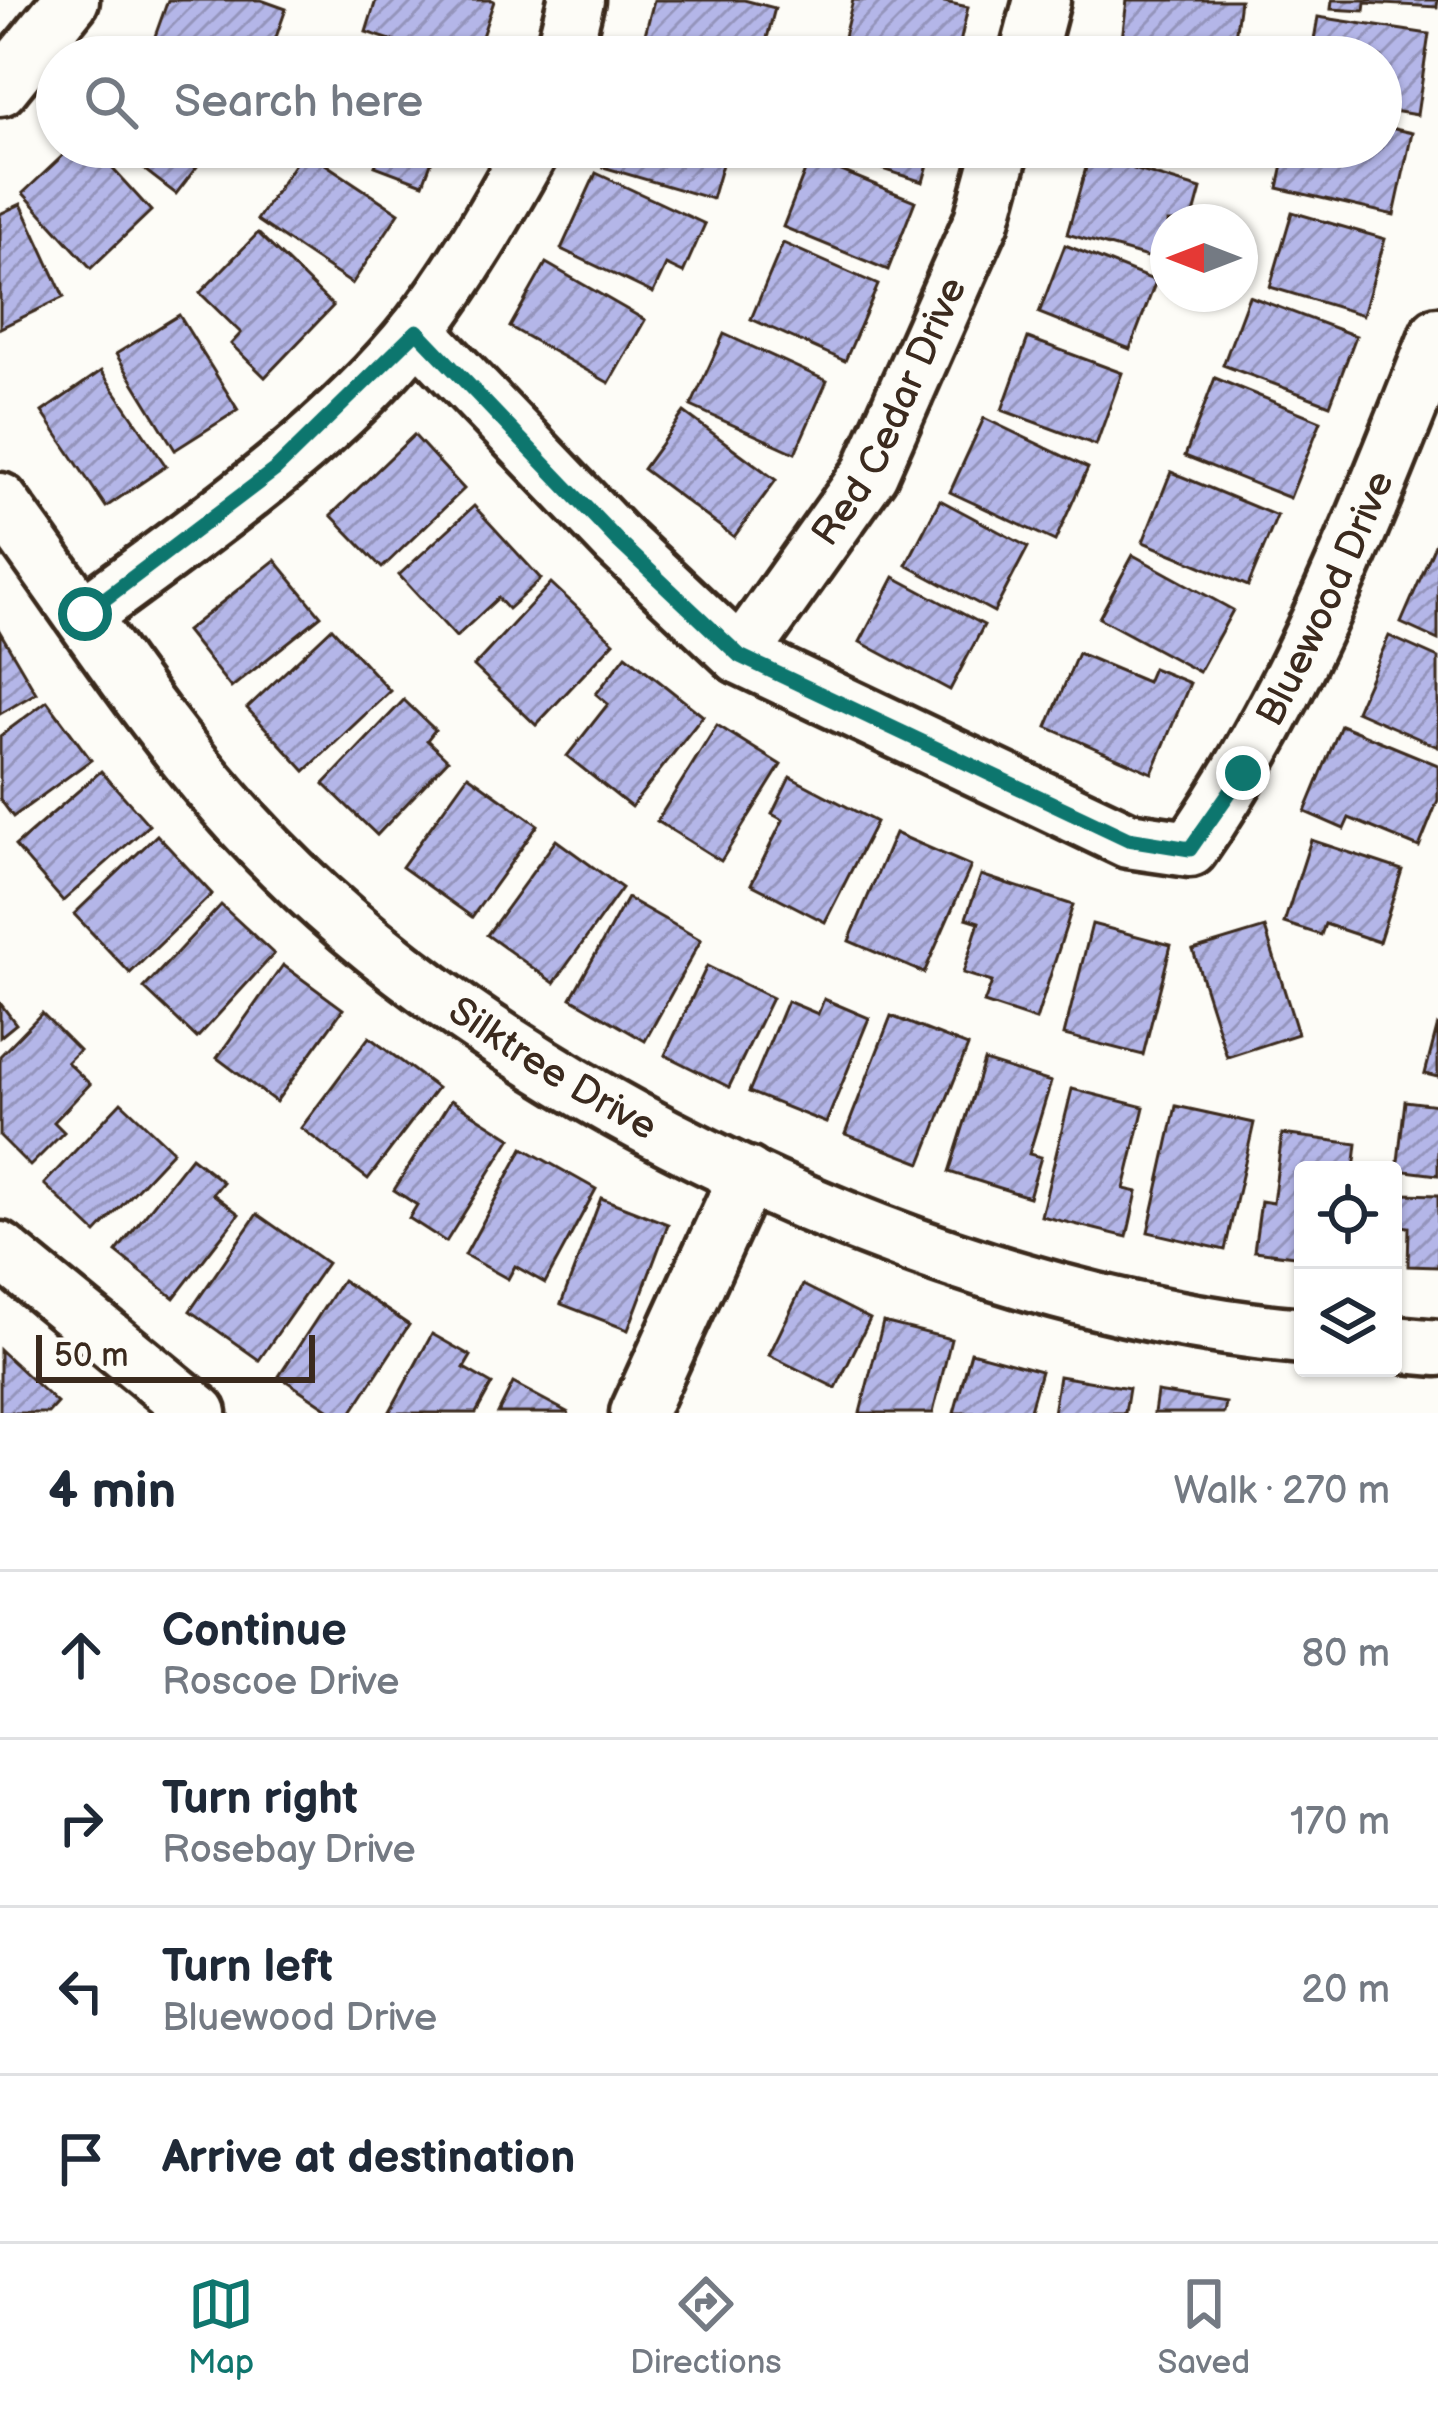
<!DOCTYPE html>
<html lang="en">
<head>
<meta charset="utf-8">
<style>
	body { margin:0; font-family:"Balsamiq Sans",sans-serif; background:#f6f6f7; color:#1f2937 }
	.controls { position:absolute; right:36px; bottom:36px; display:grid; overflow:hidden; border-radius:12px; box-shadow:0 3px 9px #0004 }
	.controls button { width:108px; height:108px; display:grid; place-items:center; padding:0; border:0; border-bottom:3px solid #e0e1e3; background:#fff; color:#1f2937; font:60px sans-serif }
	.compass { position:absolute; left:1150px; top:204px; width:108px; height:108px; border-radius:50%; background:#fff; box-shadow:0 3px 9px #0004; rotate:270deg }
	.scale { position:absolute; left:36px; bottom:30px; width:279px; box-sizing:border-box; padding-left:12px; border:6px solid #3b2a1e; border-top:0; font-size:33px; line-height:42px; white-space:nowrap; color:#3b2a1e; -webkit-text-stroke:9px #fdfcf7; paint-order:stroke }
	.stop { position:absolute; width:36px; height:36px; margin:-27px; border:9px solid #0f766e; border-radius:50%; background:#fff }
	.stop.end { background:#0f766e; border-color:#fff; box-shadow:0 3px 12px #0008 }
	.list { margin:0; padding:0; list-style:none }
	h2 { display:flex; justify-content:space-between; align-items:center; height:156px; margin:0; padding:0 48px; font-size:51px }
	h2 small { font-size:39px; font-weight:400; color:#747a83 }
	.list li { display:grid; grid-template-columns:78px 1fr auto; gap:36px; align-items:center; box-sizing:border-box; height:168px; padding:0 48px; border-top:3px solid #e0e1e3 }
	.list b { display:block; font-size:45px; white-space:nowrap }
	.list p { margin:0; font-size:39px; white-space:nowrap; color:#747a83 }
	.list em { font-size:39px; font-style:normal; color:#747a83 }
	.icon { flex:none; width:66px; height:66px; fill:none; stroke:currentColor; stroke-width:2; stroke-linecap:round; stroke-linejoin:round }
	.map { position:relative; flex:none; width:1438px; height:1413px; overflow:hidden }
	.search { position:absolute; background:#fff; box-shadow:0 3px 9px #0004; left:36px; right:36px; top:36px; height:132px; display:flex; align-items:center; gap:30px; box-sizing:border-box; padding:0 42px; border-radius:66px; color:#747a83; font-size:45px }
	.sheet { height:828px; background:#fff }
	nav { display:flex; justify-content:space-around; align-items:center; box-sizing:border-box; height:168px; border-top:3px solid #e0e1e3; background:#fff; font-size:33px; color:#747a83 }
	nav a { display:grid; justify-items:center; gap:6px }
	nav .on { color:#0f766e }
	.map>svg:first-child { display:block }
	.building { fill:url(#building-hatch); stroke:#3b2a1e; stroke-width:3 }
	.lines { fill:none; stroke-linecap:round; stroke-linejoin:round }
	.minor-casing { stroke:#3b2a1e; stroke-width:63 }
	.minor { stroke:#fdfcf7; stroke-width:54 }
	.route { stroke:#0f766e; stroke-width:15 }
	.labels { text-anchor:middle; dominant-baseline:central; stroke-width:9; stroke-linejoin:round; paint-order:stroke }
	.street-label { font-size:39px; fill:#3b2a1e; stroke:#fdfcf7 }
</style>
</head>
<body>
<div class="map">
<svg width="1438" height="1413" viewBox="0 0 1438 1413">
	<defs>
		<pattern id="building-hatch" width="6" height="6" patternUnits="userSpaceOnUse" patternTransform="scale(3)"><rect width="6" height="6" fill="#b4b6e8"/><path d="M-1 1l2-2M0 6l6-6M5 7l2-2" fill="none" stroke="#9494bb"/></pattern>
	</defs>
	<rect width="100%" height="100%" fill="#fdfcf7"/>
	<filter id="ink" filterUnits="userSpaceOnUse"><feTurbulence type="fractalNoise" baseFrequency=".00833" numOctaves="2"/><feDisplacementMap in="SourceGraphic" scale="24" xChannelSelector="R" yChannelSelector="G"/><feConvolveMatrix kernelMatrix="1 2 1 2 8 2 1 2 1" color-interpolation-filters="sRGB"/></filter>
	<g filter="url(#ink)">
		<!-- building -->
		<g class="building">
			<polygon points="168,0 261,0 286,9 269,57 204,57 154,39"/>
			<polygon points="376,0 492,0 494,1 475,57 443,57 366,32"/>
			<polygon points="654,0 744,0 775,8 762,57 639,57"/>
			<polygon points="853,0 935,0 968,7 957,57 840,53"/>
			<polygon points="1127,0 1240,0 1233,53 1122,39"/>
			<polygon points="1332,0 1438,0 1437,7 1365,3 1364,11 1331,9"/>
			<polygon points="1318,17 1429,34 1417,115 1381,109 1381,57 1311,57"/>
			<polygon points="1381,126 1412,133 1394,215 1278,188 1287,147 1381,147"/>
			<polygon points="72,147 93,147 151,211 91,268 23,193"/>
			<polygon points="115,147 212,147 176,194"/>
			<polygon points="383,147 437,147 423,184 375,166"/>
			<polygon points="608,147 727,147 712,199 603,167"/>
			<polygon points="814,147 933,147 923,182"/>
			<polygon points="1092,147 1139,154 1134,169 1201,189 1192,222 1168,222 1168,263 1067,234"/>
			<polygon points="304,150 399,213 352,284 257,220"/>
			<polygon points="810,158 915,201 888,270 783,227"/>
			<polygon points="596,173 705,224 683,273 666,265 653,293 561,249"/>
			<polygon points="21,204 64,297 0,328 0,214"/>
			<polygon points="1292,212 1385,239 1363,315 1270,287"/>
			<polygon points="258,233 333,306 265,377 231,344 241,333 200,293"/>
			<polygon points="783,243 878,285 845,361 751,319"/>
			<polygon points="1065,245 1156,281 1130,349 1039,313"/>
			<polygon points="546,263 645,320 609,383 510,327"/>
			<polygon points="1249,296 1356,336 1330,405 1223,365"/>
			<polygon points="179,315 238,410 175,450 116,354"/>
			<polygon points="724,334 827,381 795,453 691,406"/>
			<polygon points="1028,338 1122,373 1096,445 1002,410"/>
			<polygon points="101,371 166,466 106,507 42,412"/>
			<polygon points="1215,378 1321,421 1290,498 1185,456"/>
			<polygon points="684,412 776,480 734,537 643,469"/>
			<polygon points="984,418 1088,468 1055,541 950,492"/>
			<polygon points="414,435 464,489 382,568 331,515"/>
			<polygon points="1171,472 1277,516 1248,586 1143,542"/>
			<polygon points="940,500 1028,547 994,612 906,565"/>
			<polygon points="474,506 541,579 508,609 498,598 456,637 399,575"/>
			<polygon points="1438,538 1438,640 1401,623"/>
			<polygon points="1133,555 1233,610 1199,672 1099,618"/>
			<polygon points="275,560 321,616 231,688 186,631"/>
			<polygon points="894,577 984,625 950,690 860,642"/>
			<polygon points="551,583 614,642 536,725 474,666"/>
			<polygon points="332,628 390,691 305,771 247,708"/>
			<polygon points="0,632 36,693 0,714"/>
			<polygon points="1389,636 1438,658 1438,747 1356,711"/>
			<polygon points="1078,653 1147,682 1153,668 1190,683 1152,773 1047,727"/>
			<polygon points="626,655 703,716 631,807 567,756 608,704 596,694"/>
			<polygon points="404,700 435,730 427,740 448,760 377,835 324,784"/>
			<polygon points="47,701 91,760 13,817 0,799 0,736"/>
			<polygon points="717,725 781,765 721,861 657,821"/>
			<polygon points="1341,725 1438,765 1438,800 1419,847 1349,818 1344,829 1305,812"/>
			<polygon points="101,771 149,825 63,901 15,846"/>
			<polygon points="468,775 538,825 472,917 402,867"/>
			<polygon points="790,777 876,822 825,922 751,884 783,820 772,814"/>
			<polygon points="895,833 971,866 924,973 849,941"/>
			<polygon points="157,835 212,894 130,973 74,914"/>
			<polygon points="556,840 622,888 554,983 487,935"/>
			<polygon points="1311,840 1402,870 1379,942 1325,924 1321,935 1284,923"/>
			<polygon points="981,875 1073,905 1036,1020 984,1003 992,982 963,973 979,922 966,918"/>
			<polygon points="627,898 701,940 645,1041 571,998"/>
			<polygon points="221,905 274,954 197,1038 144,988"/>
			<polygon points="1092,924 1171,945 1143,1055 1064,1035"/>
			<polygon points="1265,928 1298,1034 1227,1057 1193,950"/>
			<polygon points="283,965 343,1009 276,1102 217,1058"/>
			<polygon points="707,966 772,998 729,1087 665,1055"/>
			<polygon points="824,999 869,1018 826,1123 749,1092 787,1001 818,1014"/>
			<polygon points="0,1003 16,1024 0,1037"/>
			<polygon points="42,1013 79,1050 67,1062 90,1084 54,1122 64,1132 30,1166 0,1136 0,1056"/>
			<polygon points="891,1016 968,1046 921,1163 845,1134"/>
			<polygon points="1438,1024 1438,1077 1425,1074"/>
			<polygon points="369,1037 437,1088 368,1179 301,1128"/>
			<polygon points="984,1061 1051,1082 1029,1154 1041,1157 1029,1197 949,1172"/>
			<polygon points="1072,1089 1144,1107 1124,1189 1137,1192 1127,1237 1041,1216"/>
			<polygon points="451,1100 511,1138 446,1242 409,1218 417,1205 394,1190"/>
			<polygon points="1405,1101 1438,1105 1438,1175 1397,1170"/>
			<polygon points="121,1102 173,1151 96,1233 44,1184"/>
			<polygon points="1176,1106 1254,1123 1225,1250 1148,1232"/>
			<polygon points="1282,1134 1357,1144 1354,1170 1303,1170 1303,1257 1254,1251 1261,1201 1273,1203"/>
			<polygon points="523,1148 596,1189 545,1283 515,1266 508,1279 465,1255"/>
			<polygon points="191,1157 223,1182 213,1194 239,1214 174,1298 116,1252"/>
			<polygon points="1402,1194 1438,1195 1438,1267 1408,1266 1409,1227 1401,1226"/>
			<polygon points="601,1198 668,1224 628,1330 561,1304"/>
			<polygon points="257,1214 327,1263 259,1360 190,1311"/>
			<polygon points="342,1280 409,1325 351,1413 334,1413 279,1376"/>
			<polygon points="803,1285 870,1319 836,1388 769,1355"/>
			<polygon points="883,1322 951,1339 933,1413 860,1413"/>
			<polygon points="432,1334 471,1356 464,1368 492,1384 476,1413 389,1413"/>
			<polygon points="0,1350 57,1403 48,1413 0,1413"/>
			<polygon points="971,1352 1041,1371 1029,1413 954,1413"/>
			<polygon points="1059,1376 1129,1388 1125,1413 1053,1413"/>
			<polygon points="513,1383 569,1413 498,1413"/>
			<polygon points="1157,1392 1226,1403 1224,1413 1154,1413"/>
		</g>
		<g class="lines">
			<defs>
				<g id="minor">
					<polyline points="562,57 576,0"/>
					<polyline points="1027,57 1042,0"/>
					<polyline points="0,88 71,0"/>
					<path id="s1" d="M417,331L617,540L740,656L1128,840L1190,849C1298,695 1368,510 1438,335"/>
					<path id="s2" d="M0,501C80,609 154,727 245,826C486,1091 949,1306 1303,1336"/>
					<path d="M85,614C195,533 336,435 420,327C464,270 498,209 533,147"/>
					<path id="s3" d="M740,656L870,473L982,220L1002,147"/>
					<polyline points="0,1250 199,1413"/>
					<polyline points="1393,1344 1438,1348"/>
					<polyline points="638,1413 747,1175"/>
				</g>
			</defs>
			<!-- minor casing -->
			<use href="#minor" class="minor-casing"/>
			<!-- minor -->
			<use href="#minor" class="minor"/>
		</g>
	</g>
	<g class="lines" filter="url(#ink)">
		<!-- route -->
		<polyline class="route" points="85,614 276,469 417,331 617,540 740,656 1128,839 1190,849 1243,773"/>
	</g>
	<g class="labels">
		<!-- street labels -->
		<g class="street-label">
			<text stroke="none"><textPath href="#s3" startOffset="288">Red Cedar Drive</textPath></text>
			<text stroke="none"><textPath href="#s1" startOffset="1236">Bluewood Drive</textPath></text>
			<text stroke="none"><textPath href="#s2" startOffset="801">Silktree Drive</textPath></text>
		</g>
	</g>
</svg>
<div class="controls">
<button><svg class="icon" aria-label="locate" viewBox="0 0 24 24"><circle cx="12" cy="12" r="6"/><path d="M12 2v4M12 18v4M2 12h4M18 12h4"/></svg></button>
<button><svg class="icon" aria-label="layers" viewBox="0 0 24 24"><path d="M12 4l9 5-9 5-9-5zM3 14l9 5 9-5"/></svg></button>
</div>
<svg class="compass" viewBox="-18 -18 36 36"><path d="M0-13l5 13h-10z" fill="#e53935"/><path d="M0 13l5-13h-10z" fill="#747a83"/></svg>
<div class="scale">50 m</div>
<div class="stop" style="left:85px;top:614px"></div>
<div class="stop end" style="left:1243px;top:773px"></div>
<div class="search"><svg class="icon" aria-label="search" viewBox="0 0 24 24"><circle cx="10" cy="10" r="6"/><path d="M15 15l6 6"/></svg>Search here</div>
</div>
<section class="sheet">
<h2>4 min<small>Walk · 270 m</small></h2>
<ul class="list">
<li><svg class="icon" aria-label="ahead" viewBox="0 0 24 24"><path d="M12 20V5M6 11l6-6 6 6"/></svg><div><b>Continue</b><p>Roscoe Drive</p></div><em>80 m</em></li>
<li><svg class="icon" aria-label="right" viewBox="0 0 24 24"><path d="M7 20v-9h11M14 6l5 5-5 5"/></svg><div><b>Turn right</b><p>Rosebay Drive</p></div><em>170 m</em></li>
<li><svg class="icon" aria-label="left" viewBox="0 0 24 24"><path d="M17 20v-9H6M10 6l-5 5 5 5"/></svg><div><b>Turn left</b><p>Bluewood Drive</p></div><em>20 m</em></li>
<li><svg class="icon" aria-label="arrive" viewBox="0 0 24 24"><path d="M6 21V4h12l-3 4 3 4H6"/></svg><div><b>Arrive at destination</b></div></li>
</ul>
</section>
<nav>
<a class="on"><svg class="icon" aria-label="map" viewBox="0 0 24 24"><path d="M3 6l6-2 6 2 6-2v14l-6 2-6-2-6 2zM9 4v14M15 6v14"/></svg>Map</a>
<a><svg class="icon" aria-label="directions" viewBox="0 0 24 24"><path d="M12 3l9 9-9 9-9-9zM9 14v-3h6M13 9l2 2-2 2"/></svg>Directions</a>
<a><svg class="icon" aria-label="saved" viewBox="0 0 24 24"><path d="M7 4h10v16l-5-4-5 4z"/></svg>Saved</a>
</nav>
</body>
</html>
